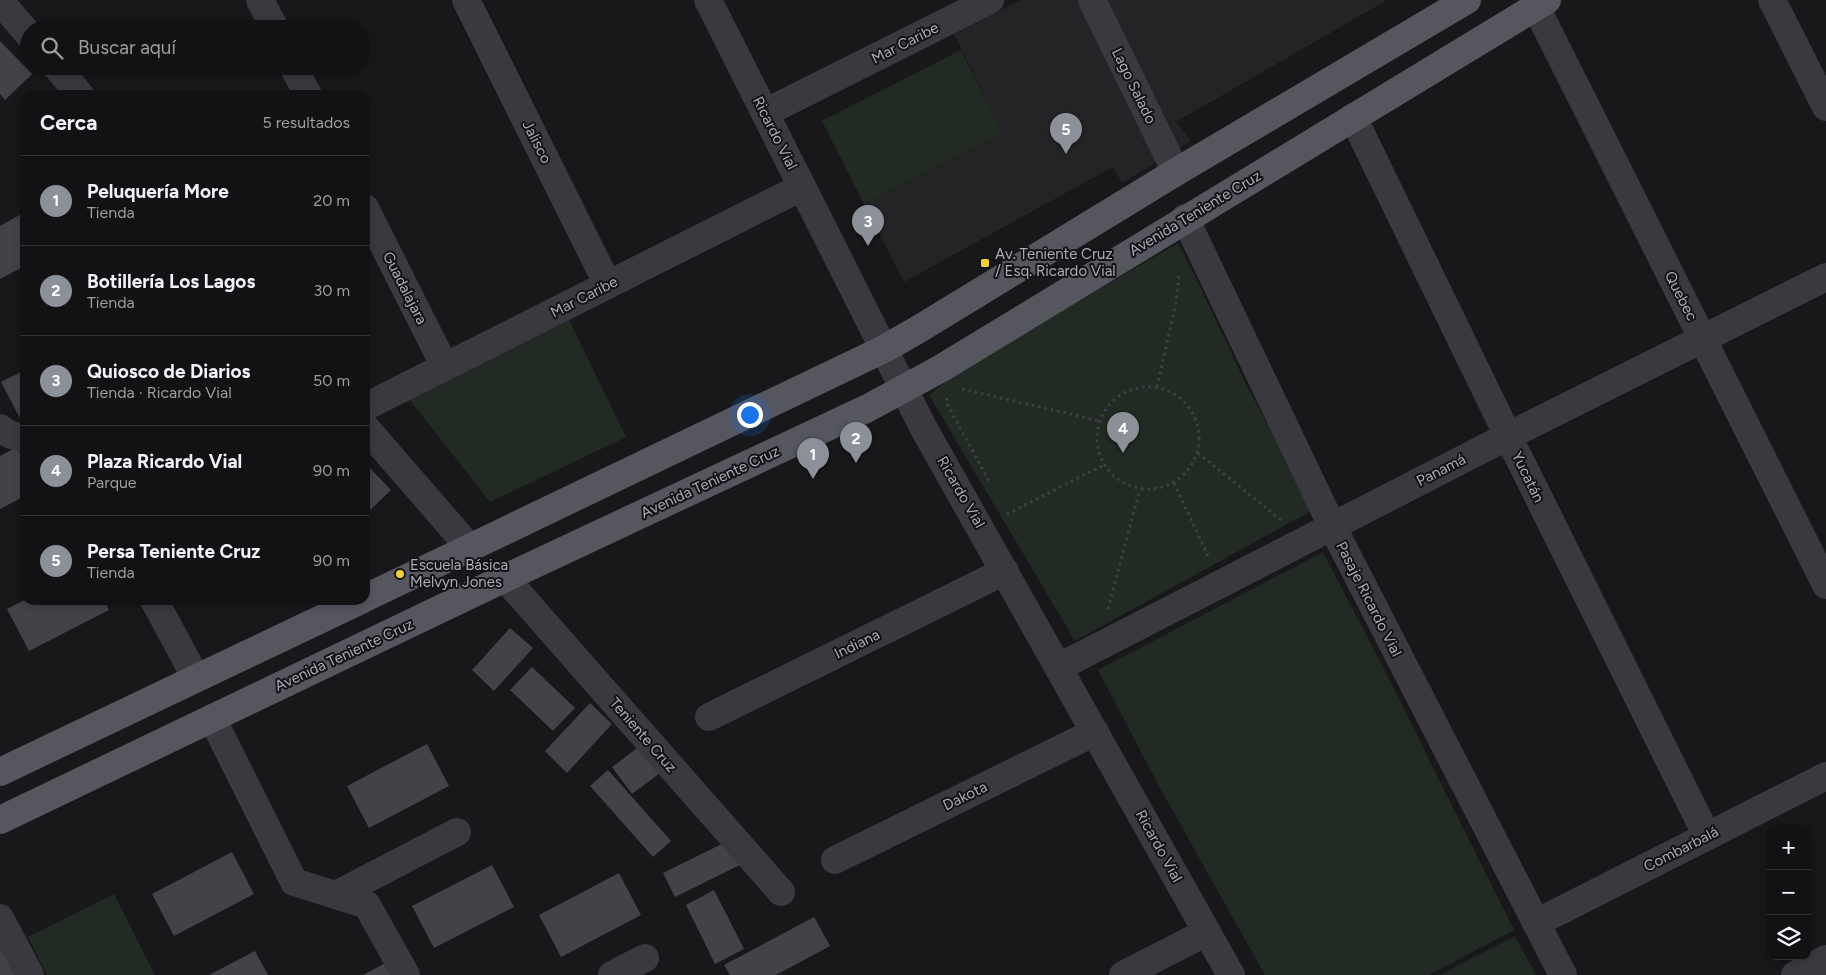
<!DOCTYPE html>
<html lang="es">
<head>
<meta charset="utf-8">
<style>
	body { margin:0; font-family:Figtree,sans-serif; background:#1f2022; color:#f1f3f6 }
	.controls { position:absolute; right:15px; bottom:15px; display:grid; overflow:hidden; border-radius:10px; box-shadow:0 2px 8px #0003 }
	.controls button { width:45px; height:45px; display:grid; place-items:center; padding:0; border:0; border-bottom:1px solid #313234; background:#121214; color:#f1f3f6; font:25px sans-serif }
	.you { position:absolute; left:749px; top:414px; width:18px; height:18px; margin:-12px; border:4px solid #fff; border-radius:50%; background:#1a73e8; box-shadow:0 0 0 8px #1a73e833 }
	.badge { display:grid; place-items:center; width:32px; height:32px; border-radius:50%; background:#8c9099; color:#fff; font-size:16px; font-weight:700 }
	.pin { position:absolute; translate:-50% -41px; filter:drop-shadow(0 1px 2px #0008) }
	.pin::after { content:''; position:absolute; top:26px; width:18px; height:15px; background:inherit; clip-path:polygon(0 0,100% 0,50% 100%) }
	.list { margin:0; padding:0; list-style:none }
	h2 { display:flex; justify-content:space-between; align-items:center; height:65px; margin:0; padding:0 20px; font-size:21px }
	h2 small { font-size:16px; font-weight:400; color:#9c9ea0 }
	.list li { display:grid; grid-template-columns:32px 1fr auto; gap:15px; align-items:center; box-sizing:border-box; height:90px; padding:0 20px; border-top:1px solid #313234 }
	.list b { display:block; font-size:19px; white-space:nowrap }
	.list p { margin:0; font-size:16px; white-space:nowrap; color:#9c9ea0 }
	.list em { font-size:16px; font-style:normal; color:#9c9ea0 }
	.icon { flex:none; width:28px; height:28px; fill:none; stroke:currentColor; stroke-width:2; stroke-linecap:round; stroke-linejoin:round }
	.map { position:relative; flex:none; width:1826px; height:975px; overflow:hidden }
	.search { position:absolute; background:#121214; box-shadow:0 2px 8px #0003; left:20px; top:20px; width:350px; height:55px; display:flex; align-items:center; gap:12px; box-sizing:border-box; padding:0 18px; border-radius:28px; color:#9c9ea0; font-size:19px }
	.panel { position:absolute; background:#121214; box-shadow:0 2px 8px #0003; left:20px; top:90px; width:350px; height:515px; border-radius:15px }
	.map>svg:first-child { display:block }
	.built { fill:#242427 }
	.green { fill:#222a24 }
	.building { fill:#434247 }
	.lines { fill:none; stroke-linecap:round; stroke-linejoin:round }
	.path { stroke:#3f4046; stroke-width:3; stroke-dasharray:2.5 4; stroke-linecap:butt }
	.minor { stroke:#39393f; stroke-width:28 }
	.major { stroke:#55565e; stroke-width:28 }
	.poi-dot { fill:#f1cf39; stroke:#131315; stroke-width:2 }
	.labels { text-anchor:middle; dominant-baseline:central; stroke-width:4; stroke-linejoin:round; paint-order:stroke }
	.street-label { font-size:15px; fill:#aaadba; stroke:#131315 }
	.poi-label { font-size:15px; fill:#aaadba; stroke:#131315; text-anchor:start }
</style>
</head>
<body>
<div class="map">
<svg width="1826" height="975" viewBox="0 0 1826 975">
	<rect width="100%" height="100%" fill="#18181a"/>
	<!-- built -->
	<polygon class="built" points="1021,0 1387,0 1176,122 1191,141 1122,183 1113,167 904,282 864,204 1003,133 954,34"/>
	<!-- green -->
	<g class="green">
		<polygon points="961,50 1003,133 864,204 822,121"/>
		<polygon points="1178,243 1195,276 1246,384 1313,510 1075,641 929,395 961,370"/>
		<polygon points="569,320 626,437 490,502 409,399"/>
		<polygon points="1323,552 1385,671 1514,930 1429,975 1265,975 1160,788 1098,670"/>
		<polygon points="114,894 155,975 47,975 28,937"/>
		<polygon points="1515,936 1536,975 1439,975"/>
	</g>
	<!-- building -->
	<g class="building">
		<polygon points="0,41 32,74 5,100 0,94"/>
		<polygon points="25,212 25,266 0,279 0,226"/>
		<polygon points="25,370 25,423 23,424 1,382"/>
		<polygon points="17,447 25,463 25,496 0,509 0,456"/>
		<polygon points="365,463 391,490 365,515"/>
		<polygon points="25,600 104,600 109,610 29,651 7,609"/>
		<polygon points="510,628 533,648 494,691 472,670"/>
		<polygon points="532,667 575,708 553,731 510,690"/>
		<polygon points="590,703 612,724 567,773 545,751"/>
		<polygon points="644,743 664,770 632,794 612,767"/>
		<polygon points="427,744 449,786 369,828 347,786"/>
		<polygon points="608,770 671,841 653,857 590,786"/>
		<polygon points="732,839 744,863 675,897 663,873"/>
		<polygon points="232,852 254,894 174,936 152,894"/>
		<polygon points="492,865 514,907 434,948 412,906"/>
		<polygon points="619,873 641,915 561,957 539,915"/>
		<polygon points="714,890 744,949 715,964 686,905"/>
		<polygon points="814,917 830,946 776,975 730,975 724,965"/>
		<polygon points="0,939 19,975 0,975"/>
		<polygon points="255,951 268,975 209,975"/>
		<polygon points="389,961 396,975 363,975"/>
	</g>
	<g class="lines">
		<!-- path -->
		<g class="path">
			<circle cx="1148" cy="438" r="51"/>
			<polyline points="1157,387 1176,303 1179,275"/>
			<polyline points="962,389 1100,421"/>
			<polyline points="947,398 946,402 990,483"/>
			<polyline points="1198,453 1281,520"/>
			<polyline points="1174,483 1209,558"/>
			<polyline points="1007,514 1104,465"/>
			<polyline points="1108,609 1140,489"/>
		</g>
		<!-- minor -->
		<g class="minor">
			<polyline points="260,0 275,29"/>
			<polyline points="466,0 608,285"/>
			<polyline points="708,0 923,427 1231,975"/>
			<polyline points="1092,0 1176,172"/>
			<polyline points="1772,0 1826,107"/>
			<polyline points="0,1 29,35"/>
			<polyline points="1536,7 1826,585"/>
			<polyline points="56,66 80,95"/>
			<polyline points="293,66 308,95"/>
			<polyline points="765,113 990,0"/>
			<polyline points="1353,117 1508,436 1707,836"/>
			<polyline points="365,208 445,367"/>
			<polyline points="1185,218 1332,526 1563,975"/>
			<polyline points="365,407 802,187"/>
			<polyline points="365,427 470,548"/>
			<path d="M0,428C7,435 15,437 25,437"/>
			<polyline points="505,578 781,892"/>
			<polyline points="154,600 196,678"/>
			<polyline points="1059,667 1508,436 1826,277"/>
			<polyline points="709,717 1005,571"/>
			<polyline points="212,718 294,882 367,905 406,975"/>
			<polyline points="835,860 1095,732"/>
			<polyline points="336,895 457,832"/>
			<polyline points="0,918 30,975"/>
			<polyline points="1536,923 1826,776"/>
			<polyline points="612,975 645,958"/>
			<polyline points="1123,975 1207,932"/>
			<polyline points="1795,975 1826,959"/>
		</g>
		<!-- major -->
		<g class="major">
			<polyline points="365,598 884,349 919,329 1176,172 1467,0"/>
			<polyline points="0,772 361,600"/>
			<polyline points="0,820 505,578 868,408 940,369 1547,0"/>
		</g>
	</g>
	<!-- markers -->
	<g class="poi-dot">
		<rect x="980" y="258" width="10" height="10" rx="2.5"/>
		<circle cx="400" cy="574" r="5"/>
	</g>
	<g class="labels">
		<!-- street labels -->
		<g class="street-label">
			<text transform="translate(905 43) rotate(-27)">Mar Caribe</text>
			<text transform="translate(1134 86) rotate(64)">Lago Salado</text>
			<text transform="translate(775 133) rotate(63)">Ricardo Vial</text>
			<text transform="translate(537 142) rotate(63)">Jalisco</text>
			<text transform="translate(1195 213) rotate(-31)">Avenida Teniente Cruz</text>
			<text transform="translate(405 288) rotate(63)">Guadalajara</text>
			<text transform="translate(1681 296) rotate(63)">Quebec</text>
			<text transform="translate(584 297) rotate(-27)">Mar Caribe</text>
			<text transform="translate(1441 470) rotate(-27)">Panamá</text>
			<text transform="translate(1528 477) rotate(64)">Yucatán</text>
			<text transform="translate(710 482) rotate(-25)">Avenida Teniente Cruz</text>
			<text transform="translate(961 492) rotate(60)">Ricardo Vial</text>
			<text transform="translate(1369 599) rotate(63)">Pasaje Ricardo Vial</text>
			<text transform="translate(857 644) rotate(-26)">Indiana</text>
			<text transform="translate(344 655) rotate(-25)">Avenida Teniente Cruz</text>
			<text transform="translate(643 735) rotate(49)">Teniente Cruz</text>
			<text transform="translate(965 796) rotate(-26)">Dakota</text>
			<text transform="translate(1159 846) rotate(61)">Ricardo Vial</text>
			<text transform="translate(1681 849) rotate(-27)">Combarbalá</text>
		</g>
		<!-- poi labels -->
		<g class="poi-label">
			<text x="995" y="254">Av. Teniente Cruz<tspan x="995" dy="17">/ Esq. Ricardo Vial</tspan></text>
			<text x="410" y="565">Escuela Básica<tspan x="410" dy="17">Melvyn Jones</tspan></text>
		</g>
	</g>
</svg>
<div class="controls">
<button>+</button>
<button>−</button>
<button><svg class="icon" aria-label="layers" viewBox="0 0 24 24"><path d="M12 4l9 5-9 5-9-5zM3 14l9 5 9-5"/></svg></button>
</div>
<div class="you"></div>
<div class="pin badge" style="left:813px;top:479px">1</div>
<div class="pin badge" style="left:856px;top:463px">2</div>
<div class="pin badge" style="left:868px;top:246px">3</div>
<div class="pin badge" style="left:1123px;top:453px">4</div>
<div class="pin badge" style="left:1066px;top:154px">5</div>
<div class="search"><svg class="icon" aria-label="search" viewBox="0 0 24 24"><circle cx="10" cy="10" r="6"/><path d="M15 15l6 6"/></svg>Buscar aquí</div>
<section class="panel">
<h2>Cerca<small>5 resultados</small></h2>
<ul class="list">
<li><span class="badge">1</span><div><b>Peluquería More</b><p>Tienda</p></div><em>20 m</em></li>
<li><span class="badge">2</span><div><b>Botillería Los Lagos</b><p>Tienda</p></div><em>30 m</em></li>
<li><span class="badge">3</span><div><b>Quiosco de Diarios</b><p>Tienda · Ricardo Vial</p></div><em>50 m</em></li>
<li><span class="badge">4</span><div><b>Plaza Ricardo Vial</b><p>Parque</p></div><em>90 m</em></li>
<li><span class="badge">5</span><div><b>Persa Teniente Cruz</b><p>Tienda</p></div><em>90 m</em></li>
</ul>
</section>
</div>
</body>
</html>
